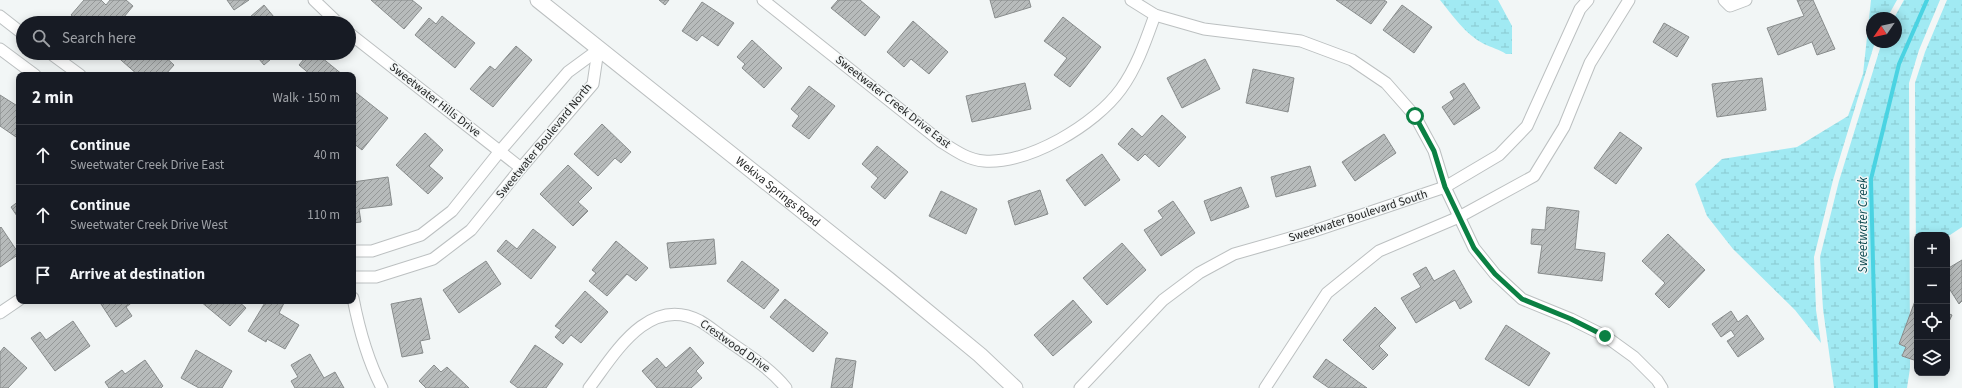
<!DOCTYPE html>
<html lang="en">
<head>
<meta charset="utf-8">
<style>
	body { margin:0; font-family:"Source Sans 3",sans-serif; background:#20242c; color:#f1f3f6 }
	.controls { position:absolute; right:12px; bottom:12px; display:grid; overflow:hidden; border-radius:8px; box-shadow:0 2px 10px #0003 }
	.controls button { width:36px; height:36px; display:grid; place-items:center; padding:0; border:0; border-bottom:1px solid #363941; background:#171b24; color:#f1f3f6; font:20px sans-serif }
	.compass { position:absolute; left:1866px; top:12px; width:36px; height:36px; border-radius:50%; background:#171b24; box-shadow:0 2px 10px #0003; rotate:236deg }
	.stop { position:absolute; width:12px; height:12px; margin:-9px; border:3px solid #0b8043; border-radius:50%; background:#fff }
	.stop.end { background:#0b8043; border-color:#fff; box-shadow:0 1px 4px #0008 }
	.list { margin:0; padding:0; list-style:none }
	h2 { display:flex; justify-content:space-between; align-items:center; height:52px; margin:0; padding:0 16px; font-size:17px }
	h2 small { font-size:13px; font-weight:400; color:#9ea1a6 }
	.list li { display:grid; grid-template-columns:26px 1fr auto; gap:12px; align-items:center; box-sizing:border-box; height:60px; padding:0 16px; border-top:1px solid #363941 }
	.list b { display:block; font-size:15px; white-space:nowrap }
	.list p { margin:0; font-size:13px; white-space:nowrap; color:#9ea1a6 }
	.list em { font-size:13px; font-style:normal; color:#9ea1a6 }
	.icon { flex:none; width:22px; height:22px; fill:none; stroke:currentColor; stroke-width:2; stroke-linecap:round; stroke-linejoin:round }
	.map { position:relative; flex:none; width:1962px; height:388px; overflow:hidden }
	.search { position:absolute; background:#171b24; box-shadow:0 2px 10px #0003; left:16px; top:16px; width:340px; height:44px; display:flex; align-items:center; gap:10px; box-sizing:border-box; padding:0 14px; border-radius:22px; color:#9ea1a6; font-size:15px }
	.panel { position:absolute; background:#171b24; box-shadow:0 2px 10px #0003; left:16px; top:72px; width:340px; height:232px; border-radius:8px }
	.map>svg:first-child { display:block }
	.wetland { fill:url(#wetland-marsh) }
	.lines { fill:none; stroke-linecap:round; stroke-linejoin:round }
	.stream { stroke:#4ad3e2; stroke-width:4 }
	.building { fill:url(#building-hatch); stroke:#888c8c }
	.street-casing { stroke:#bcc0c1; stroke-width:13 }
	.secondary-casing { stroke:#bcc0c1; stroke-width:17 }
	.street { stroke:#fff; stroke-width:11 }
	.secondary { stroke:#fff; stroke-width:15 }
	.route { stroke:#0b8043; stroke-width:5 }
	.labels { text-anchor:middle; dominant-baseline:central; stroke-width:3; stroke-linejoin:round; paint-order:stroke }
	.street-label { font-size:12px; fill:#252626; stroke:#f2f6f6 }
	.water-label { font-size:13px; font-style:italic; fill:#0c4950; stroke:#f2f6f6 }
</style>
</head>
<body>
<div class="map">
<svg width="1962" height="388" viewBox="0 0 1962 388">
	<defs>
		<pattern id="wetland-marsh" width="20" height="14" patternUnits="userSpaceOnUse"><rect width="20" height="14" fill="#a1eaf3"/><path d="M1 5h8M5 5V1M11 12h8M15 12V8" fill="none" stroke="#8ac9d0"/></pattern>
		<pattern id="building-hatch" width="6" height="6" patternUnits="userSpaceOnUse"><rect width="6" height="6" fill="#b7bbbb"/><path d="M-1 1l2-2M0 6l6-6M5 7l2-2" fill="none" stroke="#959898"/></pattern>
	</defs>
	<rect width="100%" height="100%" fill="#f2f6f6"/>
	<!-- wetland -->
	<g class="wetland">
		<path d="M1440,0H1498L1512,26V54H1506C1499,49 1492,48 1484,44C1465,34 1453,16 1440,0Z"/>
		<polygon points="1871,0 1897,0 1887,18 1872,18 1872,42 1875,42 1833,180 1814,257 1816,310 1821,343 1795,310 1733,249 1707,216 1695,184 1722,159 1797,147 1848,116 1863,74"/>
		<polygon points="1904,0 1940,0 1919,50 1909,83 1910,368 1907,388 1834,388 1823,309 1820,257 1839,181 1882,42 1896,42 1896,18 1894,18"/>
		<polygon points="1947,0 1962,0 1962,227 1947,237 1947,235 1917,235 1916,258 1915,83 1925,52"/>
	</g>
	<g class="lines">
		<!-- stream -->
		<polyline class="stream" points="1876,388 1871,179 1899,64 1927,0"/>
	</g>
	<!-- building -->
	<g class="building">
		<polygon points="84,0 101,0 106,5 110,0 126,0 133,6 119,23 81,23 71,15"/>
		<polygon points="227,0 249,0 234,10"/>
		<polygon points="371,0 412,0 422,8 404,29"/>
		<polygon points="659,0 669,0 665,5"/>
		<polygon points="838,0 860,0 880,17 865,36 831,8"/>
		<polygon points="990,0 1029,0 1031,7 995,18"/>
		<polygon points="1336,0 1384,0 1387,2 1371,24"/>
		<polygon points="1797,0 1813,0 1835,49 1817,55 1812,42 1778,55 1767,28 1804,16"/>
		<polygon points="702,2 734,23 718,46 702,35 697,41 682,31"/>
		<polygon points="264,5 279,23 243,23"/>
		<polygon points="1402,5 1432,27 1414,53 1383,30"/>
		<polygon points="442,16 475,43 455,68 415,35 429,18 436,24"/>
		<polygon points="1063,17 1101,47 1070,87 1054,75 1067,58 1044,41"/>
		<polygon points="913,21 948,52 929,74 911,59 904,67 887,52"/>
		<polygon points="1664,23 1689,37 1677,57 1653,42"/>
		<polygon points="752,40 782,68 764,88 742,68 745,64 737,57"/>
		<polygon points="516,46 532,60 493,107 470,89 490,66 495,70"/>
		<polygon points="113,53 161,53 174,65 165,75 138,75"/>
		<polygon points="254,53 278,53 264,65"/>
		<polygon points="309,53 316,53 343,75 311,75 299,65"/>
		<polygon points="1205,59 1220,89 1182,108 1167,78"/>
		<polygon points="1253,69 1294,78 1288,112 1246,103"/>
		<polygon points="1762,78 1766,110 1717,117 1712,84"/>
		<polygon points="1025,83 1031,109 972,122 966,96"/>
		<polygon points="1464,83 1480,108 1454,125 1442,107 1454,99 1450,92"/>
		<polygon points="809,86 835,106 809,139 792,126 799,116 791,109"/>
		<polygon points="354,91 388,118 362,150 353,143"/>
		<polygon points="0,95 19,107 19,139 0,126"/>
		<polygon points="1162,115 1186,137 1159,167 1145,154 1138,161 1118,144 1132,128 1142,137"/>
		<polygon points="602,124 631,152 621,163 615,158 598,176 574,154"/>
		<polygon points="1620,132 1642,148 1616,184 1594,168"/>
		<polygon points="425,133 443,150 429,166 443,178 428,194 396,165"/>
		<polygon points="1384,134 1396,153 1355,181 1342,162"/>
		<polygon points="877,146 908,172 885,199 871,187 878,178 862,164"/>
		<polygon points="1102,154 1120,180 1085,206 1066,180"/>
		<polygon points="568,165 592,188 578,202 588,211 573,226 540,194"/>
		<polygon points="1310,166 1316,186 1276,197 1271,177"/>
		<polygon points="388,177 392,205 359,209 361,222 353,223 353,182"/>
		<polygon points="1241,187 1249,207 1211,221 1204,201"/>
		<polygon points="1040,190 1048,214 1015,225 1008,201"/>
		<polygon points="941,191 977,209 966,234 929,216"/>
		<polygon points="19,201 19,219 11,207"/>
		<polygon points="1173,201 1195,233 1161,256 1144,230 1163,218 1158,211"/>
		<polygon points="1547,207 1579,211 1575,249 1605,253 1602,281 1538,273 1542,245 1531,244 1532,229 1545,230"/>
		<polygon points="1,227 19,254 0,267 0,228"/>
		<polygon points="533,229 556,247 531,279 497,251 506,240 517,249"/>
		<polygon points="1668,234 1705,270 1669,308 1655,294 1665,283 1642,261"/>
		<polygon points="714,239 716,264 670,268 667,243"/>
		<polygon points="616,241 648,268 636,281 627,274 607,296 589,281 596,273 592,270"/>
		<polygon points="1122,243 1146,270 1107,305 1083,278"/>
		<polygon points="1962,260 1962,301 1959,304 1947,285 1947,269"/>
		<polygon points="486,261 501,284 459,313 443,290"/>
		<polygon points="742,261 779,290 764,309 727,281"/>
		<polygon points="1426,267 1434,281 1454,270 1472,302 1460,309 1455,300 1416,323 1401,298 1421,287 1413,274"/>
		<polygon points="585,291 608,312 581,343 571,335 563,344 555,337 561,330 555,326"/>
		<polygon points="421,298 430,339 420,341 423,353 402,357 391,304"/>
		<polygon points="785,299 828,333 813,352 770,317"/>
		<polygon points="1073,300 1092,322 1053,356 1034,335"/>
		<polygon points="99,301 134,301 126,307 132,316 116,327"/>
		<polygon points="200,301 238,301 246,308 230,326"/>
		<polygon points="266,301 280,301 284,303 279,313 299,325 285,349 267,339 266,342 248,331"/>
		<polygon points="1915,301 1917,302 1917,361 1902,356 1906,347 1899,344"/>
		<polygon points="1375,307 1396,328 1379,346 1388,355 1373,370 1343,340"/>
		<polygon points="1731,311 1738,322 1747,315 1764,339 1738,357 1727,341 1735,336 1731,330 1721,337 1712,324"/>
		<polygon points="1947,313 1952,315 1947,326"/>
		<polygon points="73,321 90,346 55,371 31,338 40,332 46,340"/>
		<polygon points="1506,325 1550,353 1529,386 1485,359"/>
		<polygon points="535,345 563,364 546,388 518,388 510,382"/>
		<polygon points="4,347 27,368 8,388 0,388 0,352"/>
		<polygon points="690,347 704,363 696,371 702,378 691,388 657,388 642,371 657,358 666,368"/>
		<polygon points="196,350 232,371 222,388 199,388 181,378"/>
		<polygon points="310,354 324,378 335,372 344,388 295,388 291,381 298,377 291,365"/>
		<polygon points="836,358 856,361 852,388 831,388"/>
		<polygon points="1326,359 1367,388 1329,388 1313,377"/>
		<polygon points="145,360 163,386 161,388 109,388 105,382 122,370 125,374"/>
		<polygon points="434,365 441,372 447,367 469,388 426,388 419,381"/>
	</g>
	<g class="lines">
		<defs>
			<g id="street">
				<polyline points="314,0 338,23"/>
				<path d="M763,0L940,141C954,150 968,160 984,161C1029,164 1095,125 1121,89C1137,67 1146,40 1155,15"/>
				<polyline points="1131,0 1155,15 1204,29 1301,41 1352,60 1386,83 1415,116 1434,151 1445,187 1474,248 1495,274 1522,299 1571,319 1605,336 1634,357 1657,380 1662,388"/>
				<polyline points="1724,0 1730,6 1746,0"/>
				<polyline points="0,16 23,34"/>
				<polyline points="349,33 521,168"/>
				<polyline points="0,49 35,75"/>
				<polyline points="50,53 80,75"/>
				<polyline points="353,251 372,251 421,235 452,211 500,151 568,72 598,50"/>
				<polyline points="353,277 376,277 433,259 471,230 521,168 593,84 598,50"/>
				<path d="M353,298C359,329 367,359 382,388"/>
				<polyline points="0,313 19,300"/>
				<path d="M589,388C614,355 648,294 700,321C709,326 718,334 727,340C748,355 770,368 786,388"/>
				<polyline points="1080,388 1163,300 1199,273 1234,254 1311,232 1445,187 1499,155 1527,126 1580,9 1588,0"/>
				<polyline points="1265,388 1327,293 1379,251 1459,217 1534,176 1564,127 1590,63 1629,0"/>
			</g>
			<g id="secondary">
				<path id="s1" d="M538,0L889,280L980,355L1015,388"/>
			</g>
		</defs>
		<!-- street casing -->
		<use href="#street" class="street-casing"/>
		<!-- secondary casing -->
		<use href="#secondary" class="secondary-casing"/>
		<!-- street -->
		<use href="#street" class="street"/>
		<!-- secondary -->
		<use href="#secondary" class="secondary"/>
	</g>
	<g class="lines">
		<!-- route -->
		<polyline class="route" points="1415,116 1434,151 1445,187 1474,248 1495,274 1522,299 1571,319 1605,336"/>
	</g>
	<g class="labels">
		<!-- street labels -->
		<g class="street-label">
			<text transform="translate(435 100) rotate(38)">Sweetwater Hills Drive</text>
			<text transform="translate(893 102) rotate(38)">Sweetwater Creek Drive East</text>
			<text transform="translate(544 141) rotate(-51)">Sweetwater Boulevard North</text>
			<text stroke="none"><textPath href="#s1" startOffset="307">Wekiva Springs Road</textPath></text>
			<text transform="translate(1358 216) rotate(-18)">Sweetwater Boulevard South</text>
			<text transform="translate(735 346) rotate(35)">Crestwood Drive</text>
		</g>
		<!-- water labels -->
		<g class="water-label">
			<text transform="translate(1863 225) rotate(-90)">Sweetwater Creek</text>
		</g>
	</g>
</svg>
<div class="controls">
<button>+</button>
<button>−</button>
<button><svg class="icon" aria-label="locate" viewBox="0 0 24 24"><circle cx="12" cy="12" r="6"/><path d="M12 2v4M12 18v4M2 12h4M18 12h4"/></svg></button>
<button><svg class="icon" aria-label="layers" viewBox="0 0 24 24"><path d="M12 4l9 5-9 5-9-5zM3 14l9 5 9-5"/></svg></button>
</div>
<svg class="compass" viewBox="-18 -18 36 36"><path d="M0-13l5 13h-10z" fill="#e53935"/><path d="M0 13l5-13h-10z" fill="#9ea1a6"/></svg>
<div class="stop" style="left:1415px;top:116px"></div>
<div class="stop end" style="left:1605px;top:336px"></div>
<div class="search"><svg class="icon" aria-label="search" viewBox="0 0 24 24"><circle cx="10" cy="10" r="6"/><path d="M15 15l6 6"/></svg>Search here</div>
<section class="panel">
<h2>2 min<small>Walk · 150 m</small></h2>
<ul class="list">
<li><svg class="icon" aria-label="ahead" viewBox="0 0 24 24"><path d="M12 20V5M6 11l6-6 6 6"/></svg><div><b>Continue</b><p>Sweetwater Creek Drive East</p></div><em>40 m</em></li>
<li><svg class="icon" aria-label="ahead" viewBox="0 0 24 24"><path d="M12 20V5M6 11l6-6 6 6"/></svg><div><b>Continue</b><p>Sweetwater Creek Drive West</p></div><em>110 m</em></li>
<li><svg class="icon" aria-label="arrive" viewBox="0 0 24 24"><path d="M6 21V4h12l-3 4 3 4H6"/></svg><div><b>Arrive at destination</b></div></li>
</ul>
</section>
</div>
</body>
</html>
